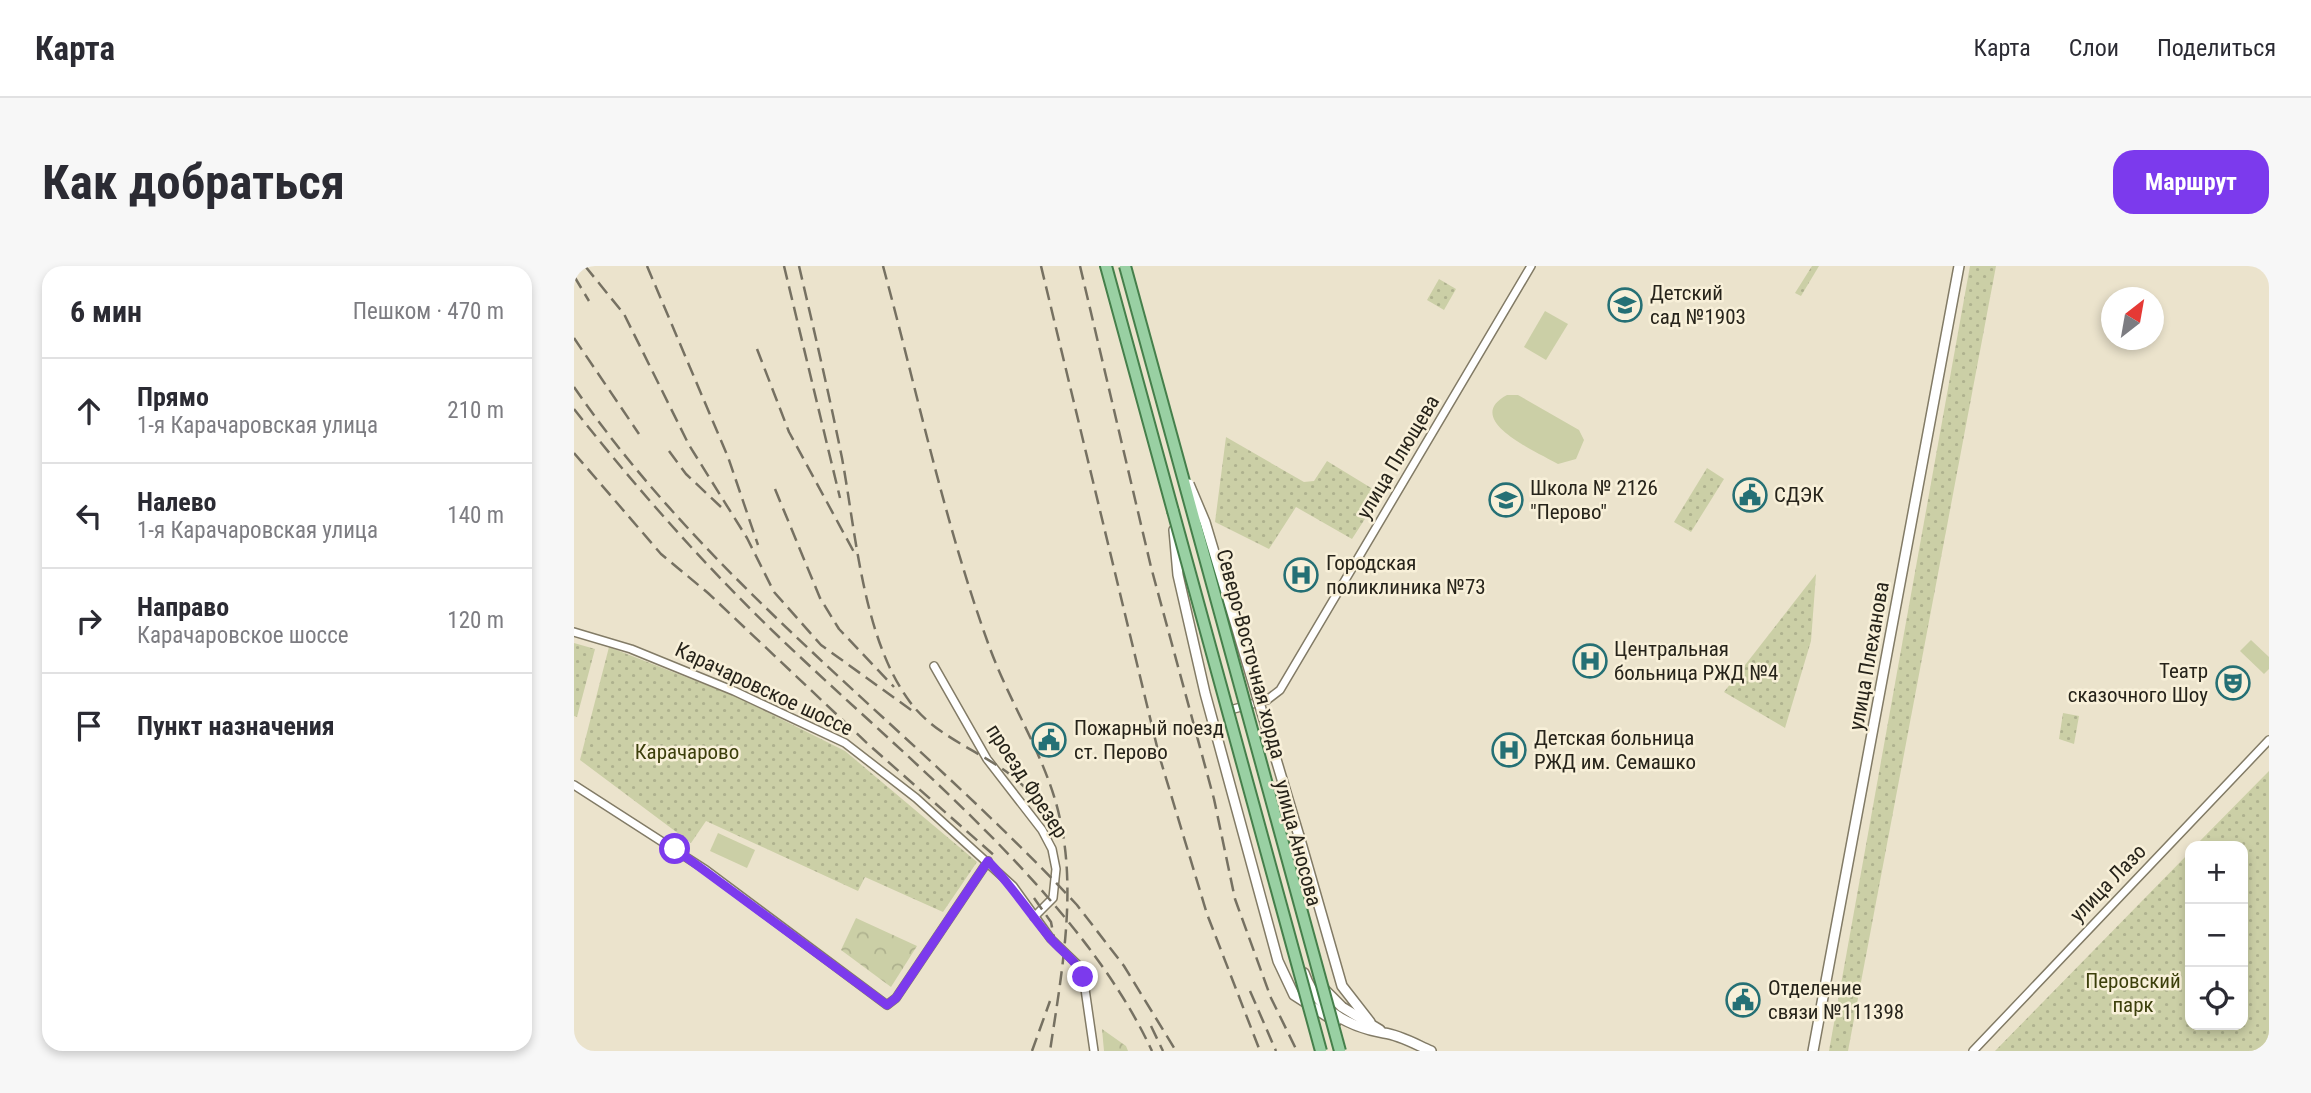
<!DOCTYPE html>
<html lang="ru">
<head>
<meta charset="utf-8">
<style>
	body { margin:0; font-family:"Roboto Condensed",sans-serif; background:#f7f7f7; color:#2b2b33 }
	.controls { position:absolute; right:21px; bottom:21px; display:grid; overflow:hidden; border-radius:14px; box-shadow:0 4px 10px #0003 }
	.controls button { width:63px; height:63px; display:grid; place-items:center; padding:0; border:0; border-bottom:2px solid #e1e1e2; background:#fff; color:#2b2b33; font:35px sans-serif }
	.compass { position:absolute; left:1527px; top:21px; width:63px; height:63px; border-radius:50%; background:#fff; box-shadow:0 4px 10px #0003; rotate:31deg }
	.stop { position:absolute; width:21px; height:21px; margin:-16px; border:5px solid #7c3aed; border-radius:50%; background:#fff }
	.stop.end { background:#7c3aed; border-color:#fff; box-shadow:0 2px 7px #0008 }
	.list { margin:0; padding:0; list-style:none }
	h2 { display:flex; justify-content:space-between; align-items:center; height:91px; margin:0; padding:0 28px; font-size:30px }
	h2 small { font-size:23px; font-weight:400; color:#7c7c81 }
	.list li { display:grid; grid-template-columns:46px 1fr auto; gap:21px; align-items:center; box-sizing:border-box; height:105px; padding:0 28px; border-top:2px solid #e1e1e2 }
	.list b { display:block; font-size:26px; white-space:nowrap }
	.list p { margin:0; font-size:23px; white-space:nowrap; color:#7c7c81 }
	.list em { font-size:23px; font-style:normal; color:#7c7c81 }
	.icon { flex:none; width:38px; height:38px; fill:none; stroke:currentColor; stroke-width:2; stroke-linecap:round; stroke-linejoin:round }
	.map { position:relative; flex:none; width:1695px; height:785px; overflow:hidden; border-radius:21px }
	header { display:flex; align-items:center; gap:42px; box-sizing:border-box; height:98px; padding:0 35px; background:#fff; border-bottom:2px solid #e1e1e2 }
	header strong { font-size:33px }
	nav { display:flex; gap:38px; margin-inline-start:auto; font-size:24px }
	.intro { display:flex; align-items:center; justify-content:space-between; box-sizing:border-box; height:168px; padding:0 42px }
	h1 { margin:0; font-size:49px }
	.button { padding:18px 32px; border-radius:21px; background:#7c3aed; color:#fff; font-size:24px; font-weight:700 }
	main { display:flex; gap:42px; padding:0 42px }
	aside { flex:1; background:#fff; border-radius:21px; box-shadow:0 4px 10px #0003 }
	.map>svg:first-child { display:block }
	.grass { fill:#cbcfa6 }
	.forest { fill:url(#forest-crowns) }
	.park { fill:url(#park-dots) }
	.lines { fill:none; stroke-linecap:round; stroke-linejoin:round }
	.minor-casing { stroke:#827b66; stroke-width:10 }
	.tertiary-casing { stroke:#827b66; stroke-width:12 }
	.primary-casing { stroke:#457f4b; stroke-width:14 }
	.minor { stroke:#fff; stroke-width:7 }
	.tertiary { stroke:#fff; stroke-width:9 }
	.primary { stroke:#99d0a3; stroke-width:10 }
	.rail { stroke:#767162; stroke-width:2.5; stroke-dasharray:14 7; stroke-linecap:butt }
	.tertiary-bridge-casing { stroke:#827b66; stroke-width:12; stroke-linecap:butt }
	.primary-bridge-casing { stroke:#457f4b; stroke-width:14; stroke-linecap:butt }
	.tertiary-bridge { stroke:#fff; stroke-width:9 }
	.primary-bridge { stroke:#99d0a3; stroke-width:10 }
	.route { stroke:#7c3aed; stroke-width:9 }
	.labels { text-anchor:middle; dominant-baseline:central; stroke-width:5; stroke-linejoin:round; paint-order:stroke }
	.poi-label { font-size:21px; fill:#26231a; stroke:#f8f0d9; text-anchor:start }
	.street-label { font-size:21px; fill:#26231a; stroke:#f8f0d9 }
	.park-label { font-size:21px; fill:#3c3f0b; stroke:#f8f0d9 }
</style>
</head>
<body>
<header>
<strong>Карта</strong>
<nav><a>Карта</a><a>Слои</a><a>Поделиться</a></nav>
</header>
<div class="intro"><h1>Как добраться</h1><a class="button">Маршрут</a></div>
<main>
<aside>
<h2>6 мин<small>Пешком · 470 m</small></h2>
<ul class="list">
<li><svg class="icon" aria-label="ahead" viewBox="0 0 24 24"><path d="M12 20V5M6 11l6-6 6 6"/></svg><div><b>Прямо</b><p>1-я Карачаровская улица</p></div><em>210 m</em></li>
<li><svg class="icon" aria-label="left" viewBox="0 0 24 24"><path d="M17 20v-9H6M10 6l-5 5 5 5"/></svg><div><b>Налево</b><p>1-я Карачаровская улица</p></div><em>140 m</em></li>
<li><svg class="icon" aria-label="right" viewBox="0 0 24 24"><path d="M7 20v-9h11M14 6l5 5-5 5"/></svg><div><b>Направо</b><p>Карачаровское шоссе</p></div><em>120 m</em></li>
<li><svg class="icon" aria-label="arrive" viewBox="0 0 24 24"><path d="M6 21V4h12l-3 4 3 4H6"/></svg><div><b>Пункт назначения</b></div></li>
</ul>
</aside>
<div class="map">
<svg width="1695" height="785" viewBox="0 0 1695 785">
	<defs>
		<pattern id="forest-crowns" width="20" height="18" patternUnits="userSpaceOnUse" patternTransform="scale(1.75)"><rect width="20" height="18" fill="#cbcfa6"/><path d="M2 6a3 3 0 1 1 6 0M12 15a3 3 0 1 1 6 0" fill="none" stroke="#aeb18e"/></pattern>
		<pattern id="park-dots" width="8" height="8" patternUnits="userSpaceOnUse" patternTransform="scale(1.75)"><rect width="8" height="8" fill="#cbcfa6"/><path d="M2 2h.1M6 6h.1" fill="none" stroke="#aeb18e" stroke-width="1.8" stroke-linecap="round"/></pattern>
	</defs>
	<rect width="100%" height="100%" fill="#ebe3cc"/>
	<!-- grass -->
	<g class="grass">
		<polygon points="971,45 994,58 972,94 950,81"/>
		<path d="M933,129H944L1005,164L1010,174L1002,193L984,198C966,187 886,154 933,129Z"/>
		<polygon points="1677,374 1695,391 1695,403 1690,408 1666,385"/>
		<polygon points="144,567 181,584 173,602 136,585"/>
	</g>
	<!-- forest -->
	<g class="forest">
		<polygon points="282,652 343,680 317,721 267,684"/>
		<polygon points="528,763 552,780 554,785 530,785"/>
	</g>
	<!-- park -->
	<g class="park">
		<polygon points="1238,0 1245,0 1227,30 1221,27"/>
		<polygon points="1396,0 1422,0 1274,785 1255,785"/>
		<polygon points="865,13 882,23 870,44 853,34"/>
		<polygon points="652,171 730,216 740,215 753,195 807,228 778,273 722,241 695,283 641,256"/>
		<polygon points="1133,202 1150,213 1117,266 1100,256"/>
		<polygon points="1242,308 1237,375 1211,462 1150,426"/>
		<polygon points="0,377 21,383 3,451 0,450"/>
		<polygon points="35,381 163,431 271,485 403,596 369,646 291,611 284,625 132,555 117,577 6,494"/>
		<polygon points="1489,447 1505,450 1500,478 1485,473"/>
		<polygon points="1695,505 1695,785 1421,785 1616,586 1616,759 1669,759 1669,580 1621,580"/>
	</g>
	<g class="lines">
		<defs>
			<g id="minor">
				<polyline points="0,366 57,383 160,425 271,477 342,532 439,620 477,673 503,698 509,709 520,785"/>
				<polyline points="360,400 413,493 468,564 478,583 482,603 479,632 460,651"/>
				<polyline points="656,444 693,434 706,424 957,0"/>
				<polyline points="0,519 132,604 313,739 322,732 414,595"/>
				<polyline points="1399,785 1695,474"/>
			</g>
			<g id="tertiary">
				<polyline points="600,264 604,309 631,427 704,695 720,729 762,756"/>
				<polyline points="725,570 768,720 796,756"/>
				<path d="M730,707C743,744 775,761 810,767C826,769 843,779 857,785"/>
				<polyline points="750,723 768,741 806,764"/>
				<polyline points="1239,785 1385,0"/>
			</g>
			<polyline id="primary" points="532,0 599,245"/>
		</defs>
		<!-- minor casing -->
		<use href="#minor" class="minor-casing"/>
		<!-- tertiary casing -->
		<use href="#tertiary" class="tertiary-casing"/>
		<!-- primary casing -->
		<use href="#primary" class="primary-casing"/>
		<!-- minor -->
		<use href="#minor" class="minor"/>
		<!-- tertiary -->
		<use href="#tertiary" class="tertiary"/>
		<!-- primary -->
		<use href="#primary" class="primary"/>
		<!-- rail -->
		<g class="rail">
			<polyline points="11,0 50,48 115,179 173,272 200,326 247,379 340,446"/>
			<polyline points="73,0 154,191 184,279"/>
			<polyline points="210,0 266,232"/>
			<path d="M225,0C240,64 255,128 268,192C282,268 289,373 336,436C362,471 405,484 438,510C454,522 465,539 475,555"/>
			<path d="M309,0C343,125 370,255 414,377C435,437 473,492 486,553C503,628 487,711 476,785"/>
			<polyline points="467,0 585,489 633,648 686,785"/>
			<polyline points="506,0 577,301 640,533 661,633 697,732 723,785"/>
			<polyline points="0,10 15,35"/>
			<polyline points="0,72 65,168"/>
			<polyline points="183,83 215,166 281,288"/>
			<path d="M0,121C137,321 339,463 503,639L550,700L602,785"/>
			<path d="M0,143C63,223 131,300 205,371C329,490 505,628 578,785"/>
			<polyline points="95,185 112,208 147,241"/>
			<polyline points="0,187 87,288 134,327 294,478 422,591"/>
			<polyline points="201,223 246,332 265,363 320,421"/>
			<polyline points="460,632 477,656 482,682"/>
			<polyline points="676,725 702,785"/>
			<polyline points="577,760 589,785"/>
			<polyline points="458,785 476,735"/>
		</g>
		<defs>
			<polyline id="tertiary-bridge" points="615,218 631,256 725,570"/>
			<g id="primary-bridge">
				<polyline points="551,0 766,785"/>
				<polyline points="599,245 747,785"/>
			</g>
		</defs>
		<!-- tertiary-bridge casing -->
		<use href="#tertiary-bridge" class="tertiary-bridge-casing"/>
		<!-- primary-bridge casing -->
		<use href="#primary-bridge" class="primary-bridge-casing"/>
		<!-- tertiary-bridge -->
		<use href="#tertiary-bridge" class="tertiary-bridge"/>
		<!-- primary-bridge -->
		<use href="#primary-bridge" class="primary-bridge"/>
	</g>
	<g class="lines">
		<!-- route -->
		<path class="route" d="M101,583L313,739L322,732L414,595C438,620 455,647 477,673C488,686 503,695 509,711"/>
	</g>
	<!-- icons -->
	<defs>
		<symbol id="school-ring" viewBox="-11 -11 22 22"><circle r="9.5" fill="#f8f0d9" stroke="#257075" stroke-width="1.5"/><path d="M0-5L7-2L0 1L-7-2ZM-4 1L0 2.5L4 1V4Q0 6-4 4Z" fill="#257075"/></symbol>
		<symbol id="civic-ring" viewBox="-11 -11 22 22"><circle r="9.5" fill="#f8f0d9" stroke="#257075" stroke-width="1.5"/><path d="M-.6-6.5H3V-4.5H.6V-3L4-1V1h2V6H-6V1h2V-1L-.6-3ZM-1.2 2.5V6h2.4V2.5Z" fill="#257075"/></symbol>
		<symbol id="hospital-ring" viewBox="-11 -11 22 22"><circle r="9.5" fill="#f8f0d9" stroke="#257075" stroke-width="1.5"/><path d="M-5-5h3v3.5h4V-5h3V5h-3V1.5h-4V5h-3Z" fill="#257075"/></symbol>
		<symbol id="theatre-ring" viewBox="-11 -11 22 22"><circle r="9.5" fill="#f8f0d9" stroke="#257075" stroke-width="1.5"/><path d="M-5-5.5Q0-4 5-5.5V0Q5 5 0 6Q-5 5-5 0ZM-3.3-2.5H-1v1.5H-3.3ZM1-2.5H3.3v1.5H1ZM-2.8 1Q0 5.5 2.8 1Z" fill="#257075"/></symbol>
	</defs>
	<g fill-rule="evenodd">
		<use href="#school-ring" x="1032" y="20" width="38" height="38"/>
		<use href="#civic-ring" x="1157" y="210" width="38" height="38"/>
		<use href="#school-ring" x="913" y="215" width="38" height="38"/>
		<use href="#hospital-ring" x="708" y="290" width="38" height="38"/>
		<use href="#hospital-ring" x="997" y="376" width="38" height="38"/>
		<use href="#theatre-ring" x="1640" y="398" width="38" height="38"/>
		<use href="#civic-ring" x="456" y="455" width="38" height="38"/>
		<use href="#hospital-ring" x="916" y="465" width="38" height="38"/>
		<use href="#civic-ring" x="1150" y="715" width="38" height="38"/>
	</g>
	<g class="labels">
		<!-- poi labels -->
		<g class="poi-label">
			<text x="1076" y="27">Детский<tspan x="1076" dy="24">сад №1903</tspan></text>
			<text x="956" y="222">Школа № 2126<tspan x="956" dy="24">"Перово"</tspan></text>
			<text x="1200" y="229">СДЭК</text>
			<text x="752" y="297">Городская<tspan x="752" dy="24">поликлиника №73</tspan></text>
			<text x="1040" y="383">Центральная<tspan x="1040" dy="24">больница РЖД №4</tspan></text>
			<text x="1634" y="405" text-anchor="end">Театр<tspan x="1634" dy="24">сказочного Шоу</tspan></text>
			<text x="500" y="462">Пожарный поезд<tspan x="500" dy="24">ст. Перово</tspan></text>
			<text x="960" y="472">Детская больница<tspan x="960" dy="24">РЖД им. Семашко</tspan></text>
			<text x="1194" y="722">Отделение<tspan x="1194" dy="24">связи №111398</tspan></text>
		</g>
		<!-- street labels -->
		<g class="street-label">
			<text transform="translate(824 191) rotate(-59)">улица Плющева</text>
			<text transform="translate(677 388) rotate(75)">Северо-Восточная хорда</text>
			<text transform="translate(1295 390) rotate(-80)">улица Плеханова</text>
			<text transform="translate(190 423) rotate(25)">Карачаровское шоссе</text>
			<text transform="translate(453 515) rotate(57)">проезд Фрезер</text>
			<text transform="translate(724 577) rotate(75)">улица Аносова</text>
			<text transform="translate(1534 617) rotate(-46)">улица Лазо</text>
		</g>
		<!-- park labels -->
		<g class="park-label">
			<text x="113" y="486">Карачарово</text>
			<text x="1559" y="715">Перовский<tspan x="1559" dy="24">парк</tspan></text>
		</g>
	</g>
</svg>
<div class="controls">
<button>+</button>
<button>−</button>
<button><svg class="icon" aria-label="locate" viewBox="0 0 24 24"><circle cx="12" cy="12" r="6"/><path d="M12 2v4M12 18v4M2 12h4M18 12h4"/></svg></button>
</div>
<svg class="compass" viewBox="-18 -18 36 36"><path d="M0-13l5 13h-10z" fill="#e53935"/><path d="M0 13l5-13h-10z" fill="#7c7c81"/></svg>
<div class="stop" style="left:101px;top:583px"></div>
<div class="stop end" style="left:509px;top:711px"></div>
</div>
</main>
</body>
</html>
